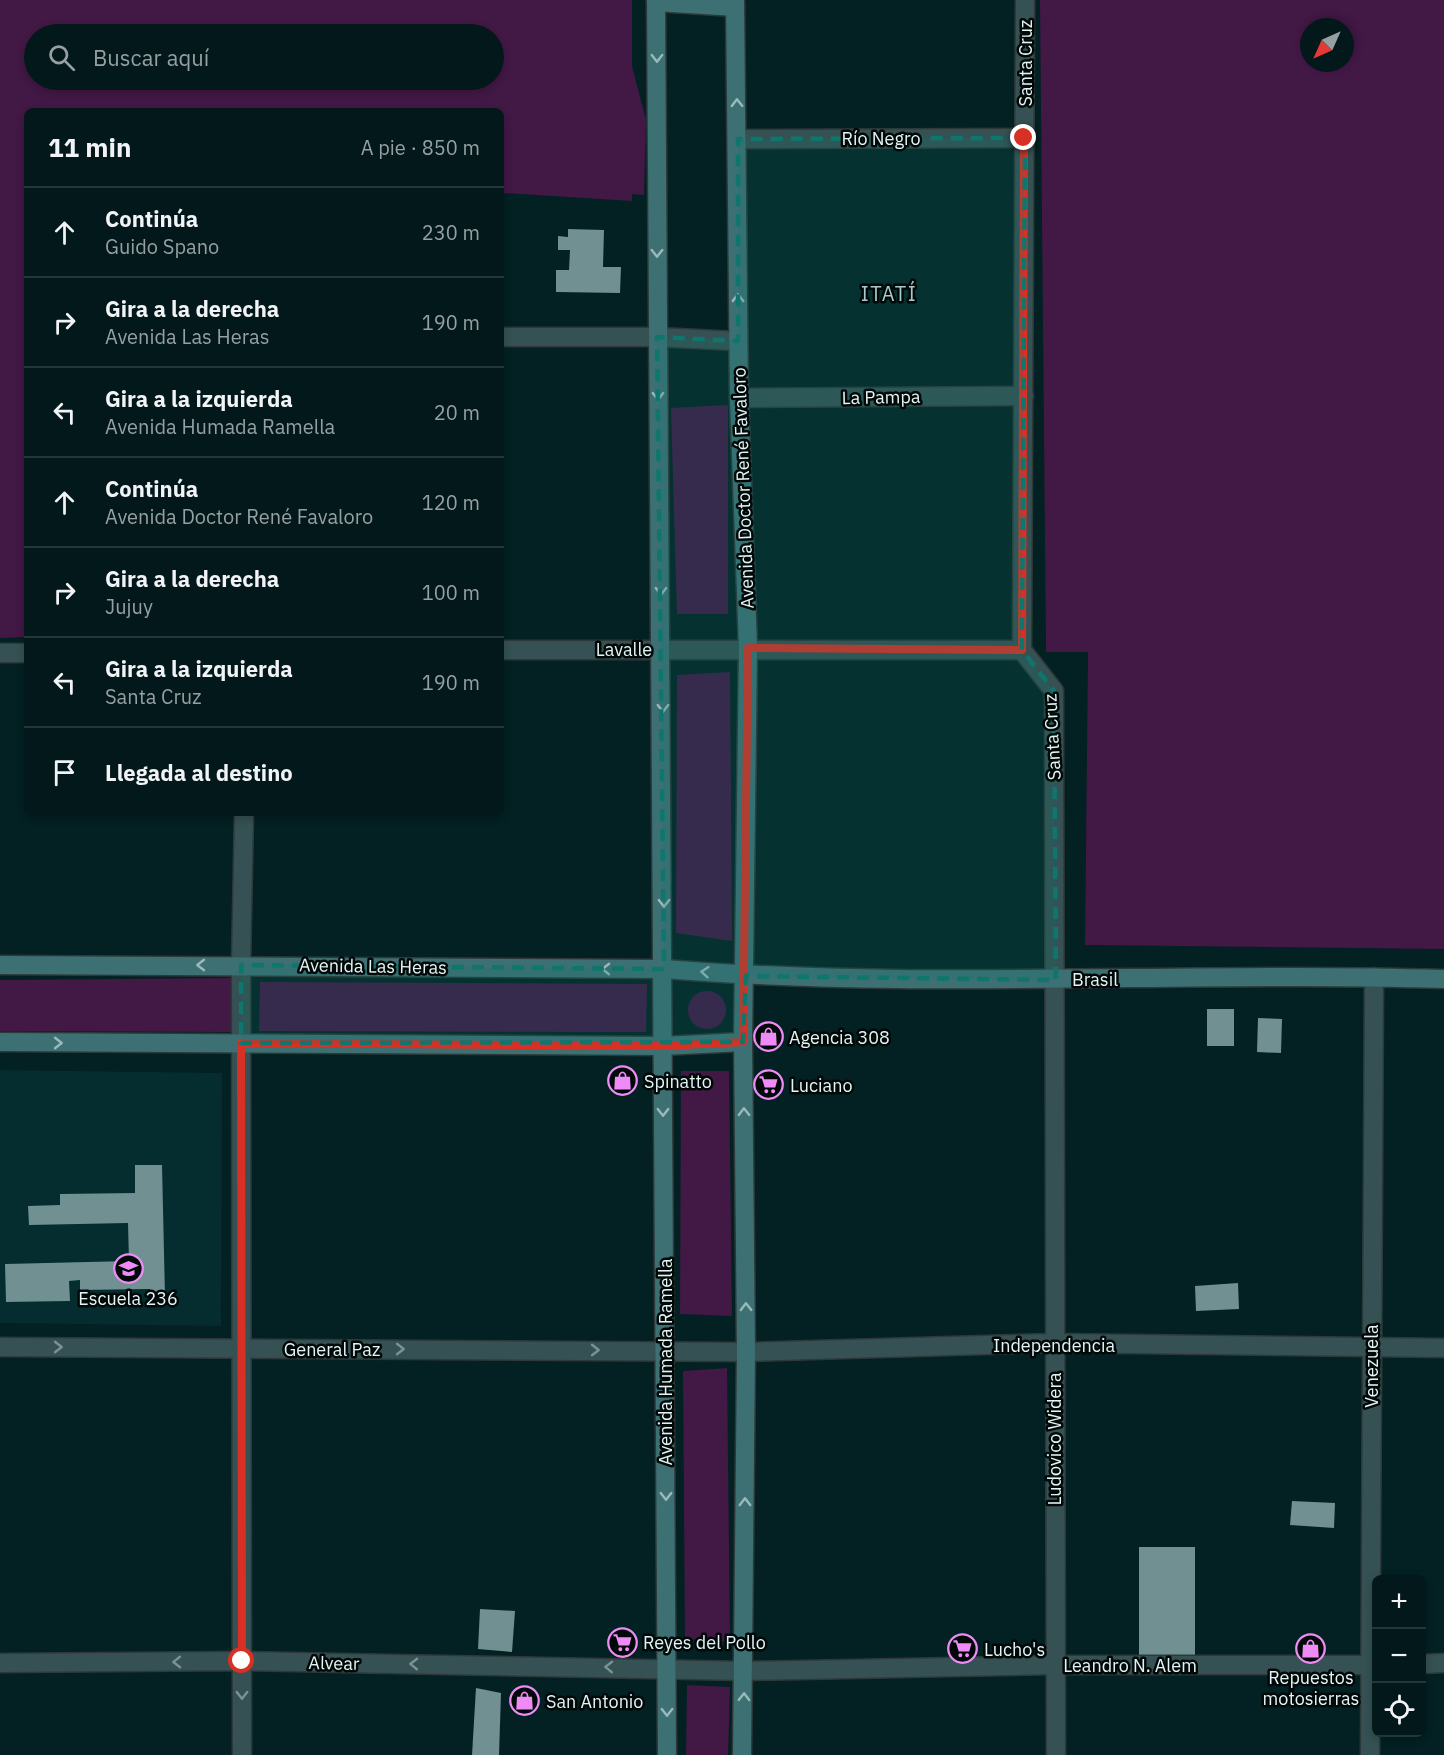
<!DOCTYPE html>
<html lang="es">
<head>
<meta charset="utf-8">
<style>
	body { margin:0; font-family:"IBM Plex Sans",sans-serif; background:#0c2123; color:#f1f3f6 }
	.controls { position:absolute; right:18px; bottom:18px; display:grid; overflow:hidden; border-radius:9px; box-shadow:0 3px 9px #0003 }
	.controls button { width:54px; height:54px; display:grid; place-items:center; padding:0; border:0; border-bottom:2px solid #233739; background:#02181a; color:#f1f3f6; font:30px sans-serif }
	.compass { position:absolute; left:1300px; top:18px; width:54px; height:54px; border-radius:50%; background:#02181a; box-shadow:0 3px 9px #0003; rotate:225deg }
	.stop { position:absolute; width:18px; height:18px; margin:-14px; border:4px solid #d93025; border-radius:50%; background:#fff }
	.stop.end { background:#d93025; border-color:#fff; box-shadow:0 2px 6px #0008 }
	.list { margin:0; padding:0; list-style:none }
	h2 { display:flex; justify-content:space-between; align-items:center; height:78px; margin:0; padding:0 24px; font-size:26px }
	h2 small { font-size:20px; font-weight:400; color:#96a0a2 }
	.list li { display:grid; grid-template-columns:39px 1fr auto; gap:18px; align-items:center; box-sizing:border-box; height:90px; padding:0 24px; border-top:2px solid #233739 }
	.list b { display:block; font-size:22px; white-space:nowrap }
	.list p { margin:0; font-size:20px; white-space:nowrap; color:#96a0a2 }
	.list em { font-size:20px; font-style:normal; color:#96a0a2 }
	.icon { flex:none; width:33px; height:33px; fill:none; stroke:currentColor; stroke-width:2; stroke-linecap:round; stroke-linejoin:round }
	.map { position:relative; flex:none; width:1444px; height:1755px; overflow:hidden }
	.search { position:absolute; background:#02181a; box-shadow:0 3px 9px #0003; left:24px; top:24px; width:480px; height:66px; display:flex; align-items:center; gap:15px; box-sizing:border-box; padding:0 21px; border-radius:33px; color:#96a0a2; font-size:22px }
	.panel { position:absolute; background:#02181a; box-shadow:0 3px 9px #0003; left:24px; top:108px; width:480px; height:708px; border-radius:9px }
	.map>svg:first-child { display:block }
	.built { fill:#052c2e }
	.green { fill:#421845; fill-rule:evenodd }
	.building { fill:#719091 }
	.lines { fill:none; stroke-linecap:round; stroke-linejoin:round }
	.street-casing { stroke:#2e3839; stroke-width:21 }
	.secondary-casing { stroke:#2e3839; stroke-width:21 }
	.street { stroke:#355153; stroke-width:18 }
	.secondary { stroke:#3d7073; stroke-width:18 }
	.oneway { stroke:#99b9ba }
	.oneway2 { stroke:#7b9294 }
	.route { stroke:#d93025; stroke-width:8 }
	.marked { fill:#0f766e; fill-opacity:0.2; stroke:#0f766e; stroke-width:4.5; stroke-dasharray:12 8; stroke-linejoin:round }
	.labels { text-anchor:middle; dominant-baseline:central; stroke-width:5; stroke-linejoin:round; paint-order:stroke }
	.street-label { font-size:18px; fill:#e4f4f5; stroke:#010808 }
	.poi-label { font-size:18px; fill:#e4f4f5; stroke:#010808; text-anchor:start }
	.neighbourhood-label { font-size:20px; letter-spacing:1.5px; fill:#a9c9ca; stroke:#010808 }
</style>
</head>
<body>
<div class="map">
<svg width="1444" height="1755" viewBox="0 0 1444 1755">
	<rect width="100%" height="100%" fill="#032022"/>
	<!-- built -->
	<polygon class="built" points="0,1070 222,1073 221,1326 0,1323"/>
	<!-- green -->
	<g class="green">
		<path d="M0,0H632V66L646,120L644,195L632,194V201L502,193L501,202V111H27V637L0,638ZM34,34H494V80H34Z"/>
		<path d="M1040,0H1444V949L1085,945L1088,652H1046ZM1309,27H1345V63H1309Z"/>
		<polygon points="728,405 728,614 677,614 671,408"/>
		<polygon points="730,672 732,941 676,933 677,675"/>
		<polygon points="231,978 231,1032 0,1031 0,980"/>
		<polygon points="260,982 647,984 646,1032 259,1031"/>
		<circle cx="707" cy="1010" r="19"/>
		<polygon points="681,1071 729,1071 732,1316 680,1314"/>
		<polygon points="727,1368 730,1642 685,1639 683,1371"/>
		<polygon points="687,1685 730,1687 728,1755 686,1755"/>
	</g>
	<!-- building -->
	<g class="building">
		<polygon points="568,229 604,230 603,267 621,267 620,293 556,292 556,270 569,270 570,250 558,250 558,236 568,237"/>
		<rect x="1207" y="1009" width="27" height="37"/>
		<polygon points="1258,1018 1282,1019 1281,1053 1257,1052"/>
		<polygon points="135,1165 162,1165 165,1296 150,1296 150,1289 80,1290 80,1280 69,1281 70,1301 6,1302 5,1264 129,1261 128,1223 29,1225 28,1206 60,1205 60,1194 135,1193"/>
		<polygon points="1238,1283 1239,1309 1196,1311 1195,1286"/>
		<polygon points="1292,1501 1335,1503 1334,1528 1290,1525"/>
		<polygon points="1139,1547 1195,1547 1195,1659 1139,1658"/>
		<polygon points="480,1609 515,1611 512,1652 478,1649"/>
		<polygon points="476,1688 501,1693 499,1755 472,1755"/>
	</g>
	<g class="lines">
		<defs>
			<g id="street">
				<polyline points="1025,0 1022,650 1054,691 1056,1755"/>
				<polyline points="738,139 1025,138"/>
				<polyline points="501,337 657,337 738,341"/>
				<polyline points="739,398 1024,396"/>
				<polyline points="501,650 1022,650"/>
				<polyline points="0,653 27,653"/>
				<polyline points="0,1347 746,1352 1054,1343 1444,1348"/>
				<polyline points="0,1663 241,1661 744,1671 1056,1665 1376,1665"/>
				<polyline points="1422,1664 1444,1663"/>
				<polyline points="242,1755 241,965 244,813"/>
				<polyline points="1370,1755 1374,977"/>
			</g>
			<g id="secondary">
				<polyline points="656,0 667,1755"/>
				<polyline points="735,0 739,398 748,648 743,1042 746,1352 742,1755"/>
				<polyline points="656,2 735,7"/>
				<path d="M0,965L664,969C924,990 1184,971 1444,979"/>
				<polyline points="0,1042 663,1046 743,1042"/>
			</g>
		</defs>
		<!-- street casing -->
		<use href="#street" class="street-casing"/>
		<!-- secondary casing -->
		<use href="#secondary" class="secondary-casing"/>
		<!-- street -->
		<use href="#street" class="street"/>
		<!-- secondary -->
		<use href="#secondary" class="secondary"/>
	</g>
	<!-- one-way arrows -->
	<defs><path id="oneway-chevron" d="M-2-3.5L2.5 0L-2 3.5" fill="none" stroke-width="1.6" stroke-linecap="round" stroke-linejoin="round" transform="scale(1.5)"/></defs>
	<g class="oneway">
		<use href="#oneway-chevron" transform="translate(657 58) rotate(90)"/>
		<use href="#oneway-chevron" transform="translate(737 103) rotate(-91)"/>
		<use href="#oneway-chevron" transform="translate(657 253) rotate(90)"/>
		<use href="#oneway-chevron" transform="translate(738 298) rotate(-90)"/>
		<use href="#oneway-chevron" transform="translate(658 396) rotate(89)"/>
		<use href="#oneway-chevron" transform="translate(661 591) rotate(89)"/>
		<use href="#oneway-chevron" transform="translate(663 708) rotate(90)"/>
		<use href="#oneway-chevron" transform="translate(664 903) rotate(90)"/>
		<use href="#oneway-chevron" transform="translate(201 965) rotate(180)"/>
		<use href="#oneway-chevron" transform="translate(606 969) rotate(-179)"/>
		<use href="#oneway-chevron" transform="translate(705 972) rotate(-175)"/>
		<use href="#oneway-chevron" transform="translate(58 1043)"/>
		<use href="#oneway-chevron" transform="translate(663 1112) rotate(90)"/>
		<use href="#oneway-chevron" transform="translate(744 1112) rotate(-91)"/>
		<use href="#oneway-chevron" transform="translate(746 1307) rotate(-91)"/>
		<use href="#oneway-chevron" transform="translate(666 1496) rotate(90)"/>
		<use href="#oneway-chevron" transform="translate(745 1502) rotate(-90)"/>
		<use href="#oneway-chevron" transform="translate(744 1697) rotate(-89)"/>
		<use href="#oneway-chevron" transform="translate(667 1712) rotate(90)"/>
	</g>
	<g class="oneway2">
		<use href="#oneway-chevron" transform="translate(58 1347)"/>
		<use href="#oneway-chevron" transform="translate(400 1349)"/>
		<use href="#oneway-chevron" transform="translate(595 1350)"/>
		<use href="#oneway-chevron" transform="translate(177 1662) rotate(179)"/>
		<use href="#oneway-chevron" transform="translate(414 1664) rotate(-179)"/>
		<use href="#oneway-chevron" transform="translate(609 1667) rotate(-179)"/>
		<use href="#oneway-chevron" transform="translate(242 1695) rotate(90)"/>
	</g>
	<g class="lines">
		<!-- route -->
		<polyline class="route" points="242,1661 241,1043 663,1046 743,1042 748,648 1022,650 1024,138"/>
	</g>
	<!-- marked area -->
	<path class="marked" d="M1025,138L1022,650L1054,691L1056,980L746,976L743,1042L241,1043V965L664,969L657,337L738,341V139Z"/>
	<!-- icons -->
	<defs>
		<symbol id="shop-ring" viewBox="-11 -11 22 22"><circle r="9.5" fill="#010808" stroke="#ef8bf6" stroke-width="1.5"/><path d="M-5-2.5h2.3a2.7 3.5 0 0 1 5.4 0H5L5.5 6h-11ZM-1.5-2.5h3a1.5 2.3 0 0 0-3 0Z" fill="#ef8bf6"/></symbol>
		<symbol id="supermarket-ring" viewBox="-11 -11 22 22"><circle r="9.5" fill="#010808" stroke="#ef8bf6" stroke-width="1.5"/><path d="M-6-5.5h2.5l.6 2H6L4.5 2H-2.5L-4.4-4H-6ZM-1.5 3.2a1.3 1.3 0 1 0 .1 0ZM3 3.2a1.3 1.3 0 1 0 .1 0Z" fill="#ef8bf6"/></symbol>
		<symbol id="school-ring" viewBox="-11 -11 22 22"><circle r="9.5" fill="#010808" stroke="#ef8bf6" stroke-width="1.5"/><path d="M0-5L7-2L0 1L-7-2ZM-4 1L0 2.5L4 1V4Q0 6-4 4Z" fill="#ef8bf6"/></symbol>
	</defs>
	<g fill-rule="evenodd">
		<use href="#shop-ring" x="752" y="1020" width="33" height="33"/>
		<use href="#shop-ring" x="606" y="1064" width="33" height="33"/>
		<use href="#supermarket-ring" x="752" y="1068" width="33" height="33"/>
		<use href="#school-ring" x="112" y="1252" width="33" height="33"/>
		<use href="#supermarket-ring" x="606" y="1626" width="33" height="33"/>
		<use href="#shop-ring" x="1294" y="1632" width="33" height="33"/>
		<use href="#supermarket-ring" x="946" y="1632" width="33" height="33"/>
		<use href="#shop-ring" x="508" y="1684" width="33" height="33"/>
	</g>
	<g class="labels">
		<!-- street labels -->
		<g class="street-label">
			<text transform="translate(1025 63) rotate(-90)">Santa Cruz</text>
			<text x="881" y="138">Río Negro</text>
			<text transform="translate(881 397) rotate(-1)">La Pampa</text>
			<text transform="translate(743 488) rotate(-92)">Avenida Doctor René Favaloro</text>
			<text x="624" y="649">Lavalle</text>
			<text transform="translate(1052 737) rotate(-93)">Santa Cruz</text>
			<text transform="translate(373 966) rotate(1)">Avenida Las Heras</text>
			<text x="1095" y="979">Brasil</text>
			<text x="1054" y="1345">Independencia</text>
			<text x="332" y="1349">General Paz</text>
			<text transform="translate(665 1362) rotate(-90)">Avenida Humada Ramella</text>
			<text transform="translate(1371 1366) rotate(-90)">Venezuela</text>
			<text transform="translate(1054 1439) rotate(-90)">Ludovico Widera</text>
			<text transform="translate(334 1663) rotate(1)">Alvear</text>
			<text x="1130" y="1665">Leandro N. Alem</text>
		</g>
		<!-- poi labels -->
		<g class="poi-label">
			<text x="789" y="1037">Agencia 308</text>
			<text x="644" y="1081">Spinatto</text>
			<text x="790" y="1085">Luciano</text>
			<text x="128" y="1298" text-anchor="middle">Escuela 236</text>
			<text x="643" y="1642">Reyes del Pollo</text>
			<text x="984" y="1649">Lucho's</text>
			<text x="1311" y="1677" text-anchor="middle">Repuestos<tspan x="1311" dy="21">motosierras</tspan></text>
			<text x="546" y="1701">San Antonio</text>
		</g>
		<!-- neighbourhood labels -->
		<g class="neighbourhood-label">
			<text x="889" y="293">ITATÍ</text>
		</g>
	</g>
</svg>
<div class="controls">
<button>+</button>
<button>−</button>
<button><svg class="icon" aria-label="locate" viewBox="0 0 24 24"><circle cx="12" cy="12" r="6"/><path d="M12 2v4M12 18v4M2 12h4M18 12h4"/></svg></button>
</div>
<svg class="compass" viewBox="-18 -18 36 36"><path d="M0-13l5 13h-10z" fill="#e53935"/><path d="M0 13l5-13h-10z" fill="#96a0a2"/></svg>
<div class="stop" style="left:242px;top:1661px"></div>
<div class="stop end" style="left:1024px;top:138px"></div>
<div class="search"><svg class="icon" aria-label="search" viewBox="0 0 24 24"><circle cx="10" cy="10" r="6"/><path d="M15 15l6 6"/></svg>Buscar aquí</div>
<section class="panel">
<h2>11 min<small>A pie · 850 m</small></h2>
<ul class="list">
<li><svg class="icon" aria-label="ahead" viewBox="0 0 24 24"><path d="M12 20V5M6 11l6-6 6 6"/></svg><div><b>Continúa</b><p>Guido Spano</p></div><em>230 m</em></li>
<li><svg class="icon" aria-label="right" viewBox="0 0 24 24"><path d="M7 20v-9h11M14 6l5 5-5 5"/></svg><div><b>Gira a la derecha</b><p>Avenida Las Heras</p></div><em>190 m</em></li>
<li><svg class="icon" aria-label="left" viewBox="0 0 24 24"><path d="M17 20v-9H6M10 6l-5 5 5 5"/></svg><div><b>Gira a la izquierda</b><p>Avenida Humada Ramella</p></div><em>20 m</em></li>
<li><svg class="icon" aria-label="ahead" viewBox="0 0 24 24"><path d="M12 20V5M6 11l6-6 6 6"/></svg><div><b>Continúa</b><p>Avenida Doctor René Favaloro</p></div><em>120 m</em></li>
<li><svg class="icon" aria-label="right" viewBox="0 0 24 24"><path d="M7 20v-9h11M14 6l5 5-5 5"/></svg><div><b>Gira a la derecha</b><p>Jujuy</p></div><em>100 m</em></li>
<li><svg class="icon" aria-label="left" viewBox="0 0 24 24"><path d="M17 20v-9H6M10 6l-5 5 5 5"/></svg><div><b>Gira a la izquierda</b><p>Santa Cruz</p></div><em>190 m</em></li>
<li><svg class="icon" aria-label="arrive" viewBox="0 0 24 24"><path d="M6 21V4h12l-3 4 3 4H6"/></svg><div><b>Llegada al destino</b></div></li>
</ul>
</section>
</div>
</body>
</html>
